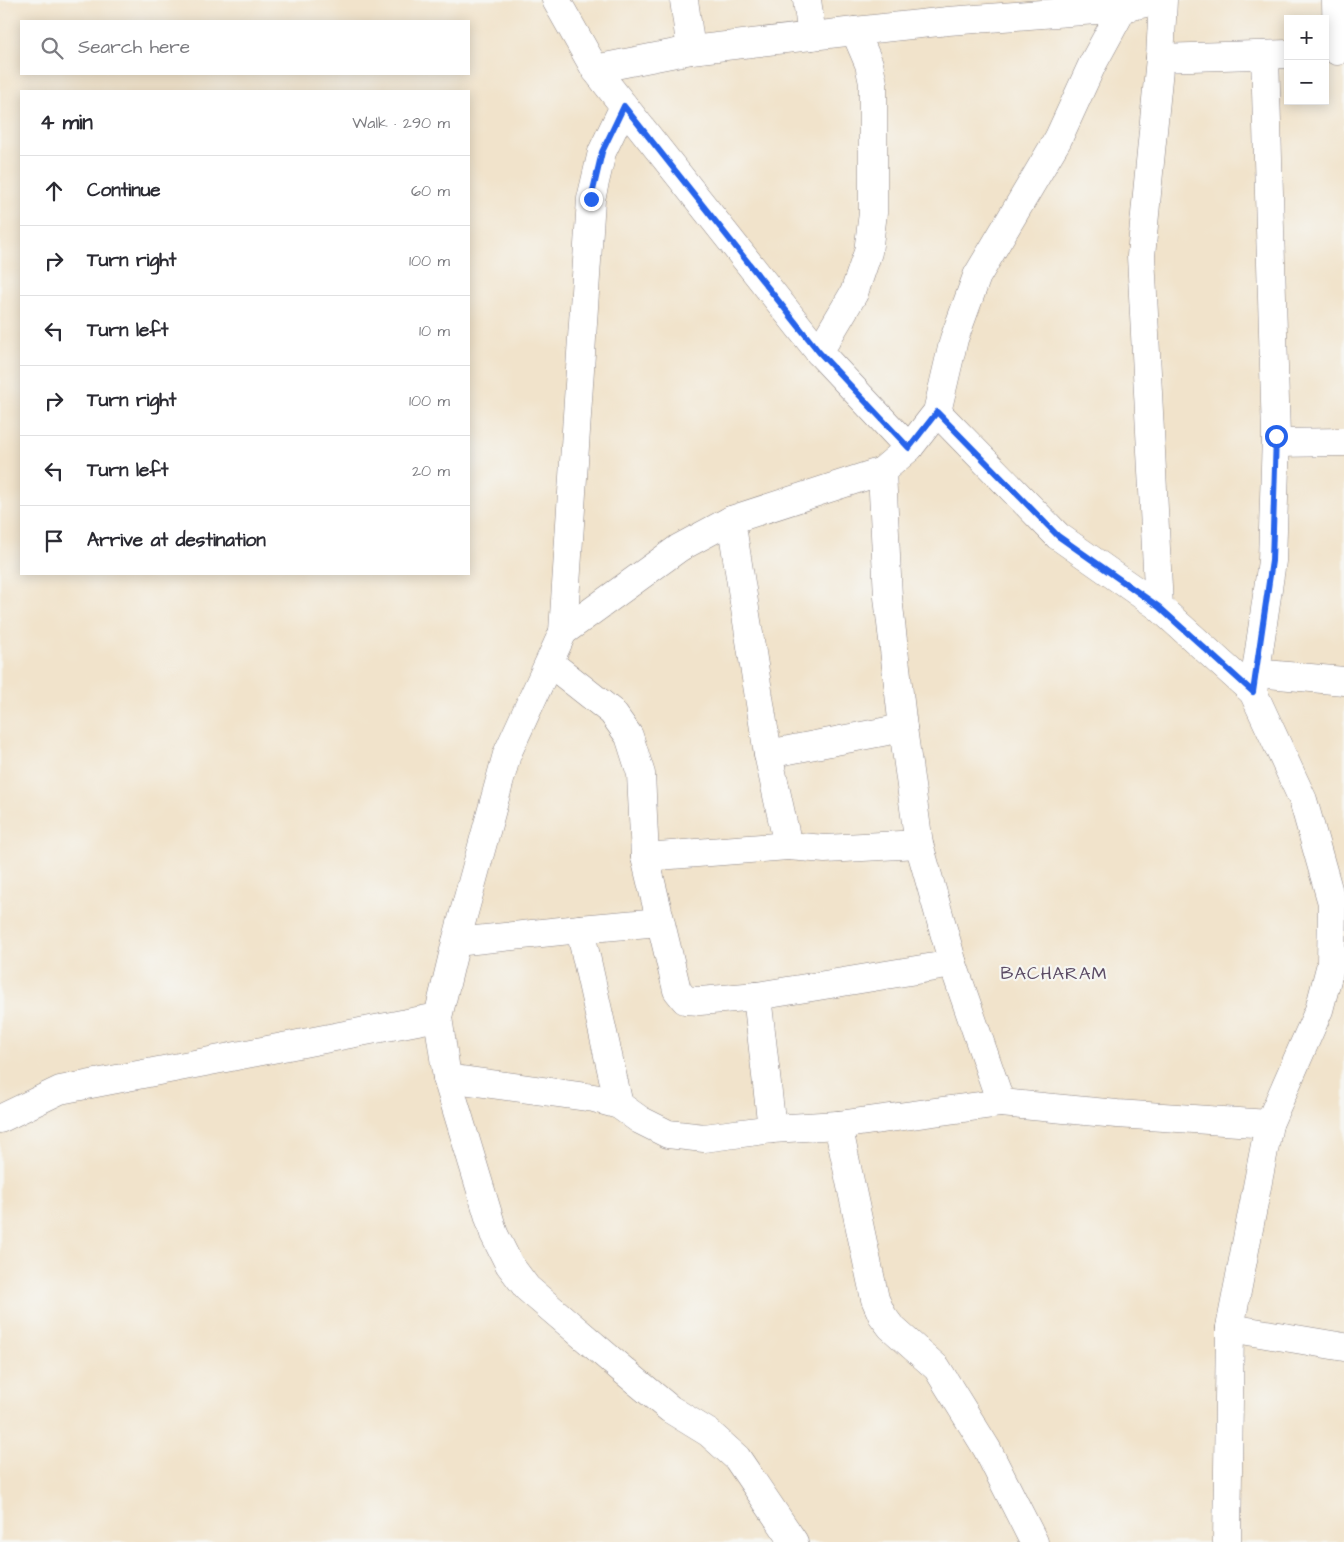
<!DOCTYPE html>
<html lang="en">
<head>
<meta charset="utf-8">
<style>
	body { margin:0; font-family:"Architects Daughter",sans-serif; background:#f2f2f3; color:#2b2b33 }
	.controls { position:absolute; right:15px; top:15px; display:grid; overflow:hidden; border-radius:0px; box-shadow:0 2px 12px #0003 }
	.controls button { width:45px; height:45px; display:grid; place-items:center; padding:0; border:0; border-bottom:1px solid #e1e1e2; background:#fff; color:#2b2b33; font:25px sans-serif }
	.stop { position:absolute; width:15px; height:15px; margin:-11px; border:4px solid #2563eb; border-radius:50%; background:#fff }
	.stop.end { background:#2563eb; border-color:#fff; box-shadow:0 1px 5px #0008 }
	.list { margin:0; padding:0; list-style:none }
	h2 { display:flex; justify-content:space-between; align-items:center; height:65px; margin:0; padding:0 20px; font-size:21px }
	h2 small { font-size:16px; font-weight:400; color:#7c7c81 }
	.list li { display:grid; grid-template-columns:32px 1fr auto; gap:15px; align-items:center; box-sizing:border-box; height:70px; padding:0 20px; border-top:1px solid #e1e1e2 }
	.list b { display:block; font-size:19px; white-space:nowrap }
	.list em { font-size:16px; font-style:normal; color:#7c7c81 }
	.icon { flex:none; width:28px; height:28px; fill:none; stroke:currentColor; stroke-width:2; stroke-linecap:round; stroke-linejoin:round }
	.map { position:relative; flex:none; width:1344px; height:1542px; overflow:hidden }
	.search { position:absolute; background:#fff; box-shadow:0 2px 12px #0003; left:20px; top:20px; width:450px; height:55px; display:flex; align-items:center; gap:12px; box-sizing:border-box; padding:0 18px; border-radius:0px; color:#7c7c81; font-size:19px }
	.panel { position:absolute; background:#fff; box-shadow:0 2px 12px #0003; left:20px; top:90px; width:450px; height:485px; border-radius:0px }
	.map>svg:first-child { display:block }
	.lines { fill:none; stroke-linecap:round; stroke-linejoin:round }
	.minor-casing { stroke:#8a8283; stroke-width:29 }
	.minor { stroke:#fff; stroke-width:28 }
	.route { stroke:#2563eb; stroke-width:6 }
	.labels { text-anchor:middle; dominant-baseline:central; stroke-width:4.5; stroke-linejoin:round; paint-order:stroke }
	.quarter-label { font-size:18px; letter-spacing:1px; fill:#5c4c65; stroke:#f6f6f2 }
</style>
</head>
<body>
<div class="map">
<svg width="1344" height="1542" viewBox="0 0 1344 1542">
	<rect width="100%" height="100%" fill="#f6f6f2"/>
	<filter id="ink" filterUnits="userSpaceOnUse"><feTurbulence type="fractalNoise" baseFrequency=".02" numOctaves="2"/><feDisplacementMap in="SourceGraphic" scale="10" xChannelSelector="R" yChannelSelector="G"/><feConvolveMatrix kernelMatrix="1 2 1 2 8 2 1 2 1" color-interpolation-filters="sRGB"/></filter>
	<filter id="wash" filterUnits="userSpaceOnUse"><feTurbulence type="fractalNoise" baseFrequency=".0096" numOctaves="4" result="noise"/><feDisplacementMap in="SourceGraphic" scale="20" xChannelSelector="R" yChannelSelector="G"/><feGaussianBlur stdDeviation="1.12" result="paint"/><feColorMatrix in="noise" values="0 0 0 0 0 0 0 0 0 0 0 0 0 0 0 0 0 1.4 0 .05"/><feComposite in="paint" operator="in"/></filter>
	<g filter="url(#wash)">
		<rect width="100%" height="100%" fill="#f1e3cb"/>
	</g>
	<g filter="url(#ink)">
		<g class="lines">
			<defs>
				<g id="minor">
					<polyline points="556,0 595,69 624,106 819,352 909,448"/>
					<polyline points="684,0 691,50"/>
					<polyline points="807,0 812,36"/>
					<polyline points="1163,0 1160,58 1141,256 1159,607 1253,692 1303,800 1332,903 1331,964 1319,1010 1269,1124 1230,1328 1227,1542"/>
					<polyline points="1336,0 1337,51"/>
					<polyline points="1160,58 1288,54"/>
					<polyline points="595,69 691,50 855,31 948,21 1123,8"/>
					<polyline points="819,352 854,293 868,252 873,213 873,83 869,64 855,31"/>
					<polyline points="937,412 1058,536 1159,607"/>
					<polyline points="1276,443 1344,442"/>
					<polyline points="882,471 888,597 903,728 919,844 953,964 1001,1103"/>
					<polyline points="731,520 768,754 788,846"/>
					<polyline points="563,632 591,199 602,152 624,106"/>
					<polyline points="550,663 612,712 629,736 641,774 645,857 677,990 685,1000 700,1001 757,996 953,964"/>
					<polyline points="1256,673 1344,681"/>
					<polyline points="1253,692 1272,561 1276,436 1265,55"/>
					<polyline points="768,754 903,728"/>
					<polyline points="645,857 788,846 825,849 919,844"/>
					<polyline points="580,929 619,1105"/>
					<polyline points="456,942 580,929 660,922"/>
					<polyline points="757,996 772,1129"/>
					<polyline points="447,1078 594,1098 619,1105 640,1120 668,1134 704,1138 772,1129 838,1125"/>
					<polyline points="0,1119 60,1090 438,1017"/>
					<polyline points="1230,1328 1344,1347"/>
					<polyline points="794,1542 737,1458 709,1433 670,1409 624,1371 527,1288 509,1264 494,1234 447,1078 438,1017 456,942 507,754 563,632 679,548 731,520 882,471 909,448 937,412 954,339 977,276 1058,139 1092,65 1123,8 1158,0"/>
					<polyline points="1034,1542 987,1449 937,1368 891,1327 882,1315 875,1299 838,1125 1001,1103 1117,1114 1269,1124"/>
				</g>
			</defs>
			<!-- minor casing -->
			<use href="#minor" class="minor-casing"/>
			<!-- minor -->
			<use href="#minor" class="minor"/>
		</g>
	</g>
	<g class="lines" filter="url(#ink)">
		<!-- route -->
		<polyline class="route" points="591,199 602,152 624,106 819,352 909,448 937,412 1058,536 1159,607 1253,692 1272,561 1276,436"/>
	</g>
	<g class="labels">
		<!-- quarter labels -->
		<g class="quarter-label">
			<text x="1054" y="973">BACHARAM</text>
		</g>
	</g>
</svg>
<div class="controls">
<button>+</button>
<button>−</button>
</div>
<div class="stop" style="left:1276px;top:436px"></div>
<div class="stop end" style="left:591px;top:199px"></div>
<div class="search"><svg class="icon" aria-label="search" viewBox="0 0 24 24"><circle cx="10" cy="10" r="6"/><path d="M15 15l6 6"/></svg>Search here</div>
<section class="panel">
<h2>4 min<small>Walk · 290 m</small></h2>
<ul class="list">
<li><svg class="icon" aria-label="ahead" viewBox="0 0 24 24"><path d="M12 20V5M6 11l6-6 6 6"/></svg><div><b>Continue</b></div><em>60 m</em></li>
<li><svg class="icon" aria-label="right" viewBox="0 0 24 24"><path d="M7 20v-9h11M14 6l5 5-5 5"/></svg><div><b>Turn right</b></div><em>100 m</em></li>
<li><svg class="icon" aria-label="left" viewBox="0 0 24 24"><path d="M17 20v-9H6M10 6l-5 5 5 5"/></svg><div><b>Turn left</b></div><em>10 m</em></li>
<li><svg class="icon" aria-label="right" viewBox="0 0 24 24"><path d="M7 20v-9h11M14 6l5 5-5 5"/></svg><div><b>Turn right</b></div><em>100 m</em></li>
<li><svg class="icon" aria-label="left" viewBox="0 0 24 24"><path d="M17 20v-9H6M10 6l-5 5 5 5"/></svg><div><b>Turn left</b></div><em>20 m</em></li>
<li><svg class="icon" aria-label="arrive" viewBox="0 0 24 24"><path d="M6 21V4h12l-3 4 3 4H6"/></svg><div><b>Arrive at destination</b></div></li>
</ul>
</section>
</div>
</body>
</html>
